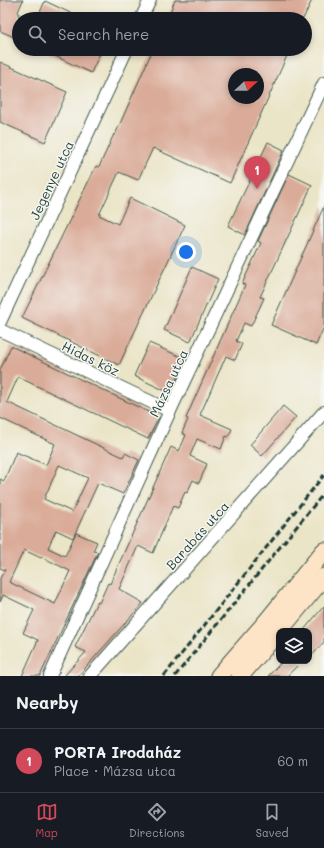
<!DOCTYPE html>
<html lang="en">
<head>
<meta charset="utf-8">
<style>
	body { margin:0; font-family:Mali,sans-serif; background:#20242c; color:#f1f3f6 }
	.controls { position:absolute; right:12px; bottom:12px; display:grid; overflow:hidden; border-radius:8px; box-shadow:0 2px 6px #0003 }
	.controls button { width:36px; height:36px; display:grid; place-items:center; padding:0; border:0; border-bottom:1px solid #363941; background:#171b24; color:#f1f3f6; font:20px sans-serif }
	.compass { position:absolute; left:228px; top:68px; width:36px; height:36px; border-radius:50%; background:#171b24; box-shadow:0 2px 6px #0003; rotate:68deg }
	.you { position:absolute; left:186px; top:252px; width:14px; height:14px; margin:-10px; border:3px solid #fff; border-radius:50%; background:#1a73e8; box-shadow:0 0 0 6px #1a73e833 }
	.badge { display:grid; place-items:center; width:26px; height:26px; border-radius:50%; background:#d1495b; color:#fff; font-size:13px; font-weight:700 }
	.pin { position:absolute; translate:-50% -33px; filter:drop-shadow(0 1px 2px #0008) }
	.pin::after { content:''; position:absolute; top:21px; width:14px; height:12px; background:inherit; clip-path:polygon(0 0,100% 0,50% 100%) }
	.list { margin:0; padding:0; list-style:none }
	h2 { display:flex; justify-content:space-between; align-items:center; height:52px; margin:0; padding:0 16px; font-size:17px }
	h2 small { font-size:13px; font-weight:400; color:#9ea1a6 }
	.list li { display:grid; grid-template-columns:26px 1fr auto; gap:12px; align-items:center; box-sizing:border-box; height:64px; padding:0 16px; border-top:1px solid #363941 }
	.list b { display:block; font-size:15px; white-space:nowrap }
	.list p { margin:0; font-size:13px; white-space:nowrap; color:#9ea1a6 }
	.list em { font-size:13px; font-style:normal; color:#9ea1a6 }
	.icon { flex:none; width:22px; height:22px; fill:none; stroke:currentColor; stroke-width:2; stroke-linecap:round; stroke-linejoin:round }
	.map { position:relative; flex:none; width:324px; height:676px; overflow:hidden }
	.search { position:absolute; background:#171b24; box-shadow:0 2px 6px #0003; left:12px; right:12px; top:12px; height:44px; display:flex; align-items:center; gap:10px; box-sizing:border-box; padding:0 14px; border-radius:22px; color:#9ea1a6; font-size:15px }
	.sheet { height:116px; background:#171b24 }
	nav { display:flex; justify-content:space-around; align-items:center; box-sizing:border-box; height:56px; border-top:1px solid #363941; background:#171b24; font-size:11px; color:#9ea1a6 }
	nav a { display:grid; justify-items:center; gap:2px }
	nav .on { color:#d1495b }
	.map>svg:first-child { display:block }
	.building { fill:#daab98; fill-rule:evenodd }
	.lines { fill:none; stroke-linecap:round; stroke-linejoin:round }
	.minor-casing { stroke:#3e564a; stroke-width:14 }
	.secondary-casing { stroke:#3e564a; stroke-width:19 }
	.minor { stroke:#fff; stroke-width:12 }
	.secondary { stroke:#fee4c6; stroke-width:17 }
	.rail { stroke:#1f3d34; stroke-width:3; stroke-dasharray:6 3; stroke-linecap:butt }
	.labels { text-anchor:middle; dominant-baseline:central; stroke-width:3; stroke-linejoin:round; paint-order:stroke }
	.street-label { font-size:13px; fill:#1f3d34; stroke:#f6f6f2 }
</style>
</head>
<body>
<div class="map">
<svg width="324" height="676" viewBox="0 0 324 676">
	<rect width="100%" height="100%" fill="#f6f6f2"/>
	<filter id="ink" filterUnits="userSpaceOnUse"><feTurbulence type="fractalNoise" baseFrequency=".025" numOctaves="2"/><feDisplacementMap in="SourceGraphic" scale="8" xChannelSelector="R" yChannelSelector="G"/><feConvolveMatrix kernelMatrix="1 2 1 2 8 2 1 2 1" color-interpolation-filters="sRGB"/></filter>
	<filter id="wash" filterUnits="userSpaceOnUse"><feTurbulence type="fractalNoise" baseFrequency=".012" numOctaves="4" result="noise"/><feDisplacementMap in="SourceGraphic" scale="16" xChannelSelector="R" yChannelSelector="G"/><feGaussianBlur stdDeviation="0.9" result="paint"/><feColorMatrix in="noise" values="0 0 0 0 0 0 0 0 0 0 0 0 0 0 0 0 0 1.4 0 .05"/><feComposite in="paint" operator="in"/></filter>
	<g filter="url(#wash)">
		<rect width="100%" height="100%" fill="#ebe5c8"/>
		<g id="blocks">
			<!-- building -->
			<g class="building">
				<polygon points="0,0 23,0 18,12 19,13 19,39 0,31"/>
				<polygon points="175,0 312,0 303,19 167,19"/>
				<polygon points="45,1 83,19 37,19"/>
				<polygon points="40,49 102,49 91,73"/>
				<path d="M153,49H290L230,183L153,148L138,180L119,172L99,215L118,224L130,198L185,225L119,365L22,318L96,166L99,167L114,134L115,135ZM234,74H258V98H234Z"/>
				<polygon points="0,62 67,92 45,142 0,122"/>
				<polygon points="268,142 284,150 245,235 228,226"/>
				<polygon points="289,174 312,185 260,297 264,298 251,326 244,323 236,341 242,344 235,360 226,356 200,415 232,429 228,437 226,436 221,449 197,439 190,456 207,464 199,483 193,480 187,493 185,492 178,508 173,506 153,553 138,546 119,589 143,603 78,676 64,676 86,652 75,647 97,602 99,603 108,583 110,584 171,447 179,451 186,435 182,433 188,419 186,418 245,285 242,284 261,243 258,241"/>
				<polygon points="324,206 324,327 316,345 271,325"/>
				<polygon points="192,267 218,279 190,342 164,330"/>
				<polygon points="149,343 186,359 170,393 134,376"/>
				<path d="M11,346L159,417L148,439L18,377L7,402L123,457L125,453L139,460L123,494L98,483L73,538L56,530L48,548L65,556L76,533L97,542L93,551L98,552L40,676H22L38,640L23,633L34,610L3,595L0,602V578L5,570L0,568V479L4,481L16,452L46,465L55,444L0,418V370ZM59,465L88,478L72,512L44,499ZM24,550L41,558L42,557L70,571L55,604L9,582Z"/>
				<polygon points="283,406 296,417 262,456 250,445"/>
				<polygon points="324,606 324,642 309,659 309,631 303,631"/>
				<polygon points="283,661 302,661 287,676 268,676"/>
			</g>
		</g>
	</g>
	<g filter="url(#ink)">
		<use href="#blocks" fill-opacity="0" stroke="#3e564a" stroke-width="1"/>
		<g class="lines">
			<defs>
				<g id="minor">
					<polyline points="141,19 150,0"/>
					<polyline points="0,322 127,49"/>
					<polyline points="0,330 170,411"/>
					<polyline points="50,676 170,411 324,83"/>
					<polyline points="90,676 324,412"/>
				</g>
				<g id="secondary">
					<polyline points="279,631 324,577"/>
					<polyline points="219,676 267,621 324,551"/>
					<polyline points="240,676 279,631"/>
				</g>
			</defs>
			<!-- minor casing -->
			<use href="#minor" class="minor-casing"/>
			<!-- secondary casing -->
			<use href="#secondary" class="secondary-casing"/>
			<!-- minor -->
			<use href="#minor" class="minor"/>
			<!-- secondary -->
			<use href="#secondary" class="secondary"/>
			<!-- rail -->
			<g class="rail">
				<polyline points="164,676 324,475"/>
				<polyline points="175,676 324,493"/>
			</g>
		</g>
	</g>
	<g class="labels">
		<!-- street labels -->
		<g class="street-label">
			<text transform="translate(51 180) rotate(-65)">Jegenye utca</text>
			<text transform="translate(91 358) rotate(26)">Hidas köz</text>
			<text transform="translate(168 383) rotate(-65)">Mázsa utca</text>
			<text transform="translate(197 535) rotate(-48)">Barabás utca</text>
		</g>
	</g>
</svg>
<div class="controls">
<button><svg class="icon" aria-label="layers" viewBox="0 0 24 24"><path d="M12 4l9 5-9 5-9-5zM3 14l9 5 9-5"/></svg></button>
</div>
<svg class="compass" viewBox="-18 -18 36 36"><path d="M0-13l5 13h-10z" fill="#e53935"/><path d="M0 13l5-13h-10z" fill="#9ea1a6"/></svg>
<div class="you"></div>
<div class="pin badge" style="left:257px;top:189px">1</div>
<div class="search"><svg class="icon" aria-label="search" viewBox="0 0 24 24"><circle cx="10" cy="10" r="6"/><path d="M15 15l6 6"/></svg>Search here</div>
</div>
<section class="sheet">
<h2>Nearby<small></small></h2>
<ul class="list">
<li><span class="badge">1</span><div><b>PORTA Irodaház</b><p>Place · Mázsa utca</p></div><em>60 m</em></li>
</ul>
</section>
<nav>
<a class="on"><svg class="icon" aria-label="map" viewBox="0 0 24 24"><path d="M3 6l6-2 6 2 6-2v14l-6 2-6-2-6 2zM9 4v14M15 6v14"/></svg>Map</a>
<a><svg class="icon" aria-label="directions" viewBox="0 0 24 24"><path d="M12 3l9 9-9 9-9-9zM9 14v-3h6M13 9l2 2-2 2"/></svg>Directions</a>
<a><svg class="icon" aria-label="saved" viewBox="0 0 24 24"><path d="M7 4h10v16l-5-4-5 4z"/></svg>Saved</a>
</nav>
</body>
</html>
